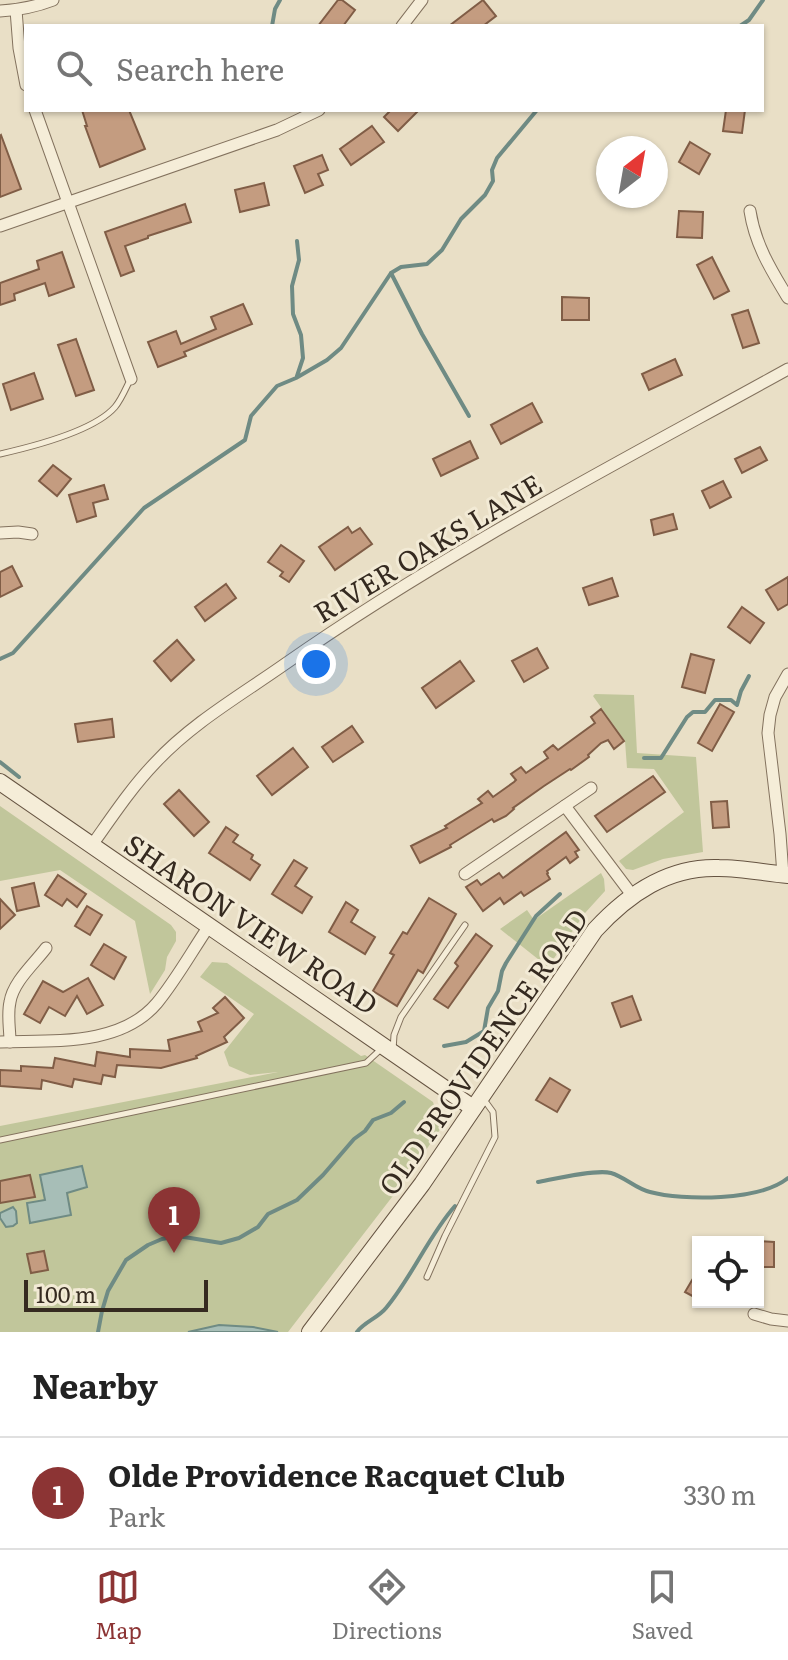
<!DOCTYPE html>
<html lang="en">
<head>
<meta charset="utf-8">
<style>
	body { margin:0; font-family:Literata,serif; background:#f2f2f2; color:#222 }
	.controls { position:absolute; right:24px; bottom:24px; display:grid; overflow:hidden; border-radius:0px; box-shadow:0 2px 6px #0004 }
	.controls button { width:72px; height:72px; display:grid; place-items:center; padding:0; border:0; border-bottom:2px solid #e0e0e0; background:#fff; color:#222; font:40px sans-serif }
	.compass { position:absolute; left:596px; top:136px; width:72px; height:72px; border-radius:50%; background:#fff; box-shadow:0 2px 6px #0004; rotate:31deg }
	.scale { position:absolute; left:24px; bottom:20px; width:184px; box-sizing:border-box; padding-left:8px; border:4px solid #352a20; border-top:0; font-size:22px; line-height:28px; white-space:nowrap; color:#352a20; -webkit-text-stroke:6px #f2ead5; paint-order:stroke }
	.you { position:absolute; left:316px; top:664px; width:28px; height:28px; margin:-20px; border:6px solid #fff; border-radius:50%; background:#1a73e8; box-shadow:0 0 0 12px #1a73e833 }
	.badge { display:grid; place-items:center; width:52px; height:52px; border-radius:50%; background:#8c3434; color:#fff; font-size:26px; font-weight:700 }
	.pin { position:absolute; translate:-50% -66px; filter:drop-shadow(0 2px 4px #0008) }
	.pin::after { content:''; position:absolute; top:42px; width:28px; height:24px; background:inherit; clip-path:polygon(0 0,100% 0,50% 100%) }
	.list { margin:0; padding:0; list-style:none }
	h2 { display:flex; justify-content:space-between; align-items:center; height:104px; margin:0; padding:0 32px; font-size:34px }
	h2 small { font-size:26px; font-weight:400; color:#767676 }
	.list li { display:grid; grid-template-columns:52px 1fr auto; gap:24px; align-items:center; box-sizing:border-box; height:112px; padding:0 32px; border-top:2px solid #e0e0e0 }
	.list b { display:block; font-size:30px; white-space:nowrap }
	.list p { margin:0; font-size:26px; white-space:nowrap; color:#767676 }
	.list em { font-size:26px; font-style:normal; color:#767676 }
	.icon { flex:none; width:44px; height:44px; fill:none; stroke:currentColor; stroke-width:2; stroke-linecap:round; stroke-linejoin:round }
	.map { position:relative; flex:none; width:788px; height:1332px; overflow:hidden }
	.search { position:absolute; background:#fff; box-shadow:0 2px 6px #0004; left:24px; right:24px; top:24px; height:88px; display:flex; align-items:center; gap:20px; box-sizing:border-box; padding:0 28px; border-radius:0px; color:#767676; font-size:30px }
	.sheet { height:216px; background:#fff }
	nav { display:flex; justify-content:space-around; align-items:center; box-sizing:border-box; height:112px; border-top:2px solid #e0e0e0; background:#fff; font-size:22px; color:#767676 }
	nav a { display:grid; justify-items:center; gap:4px }
	nav .on { color:#8c3434 }
	.map>svg:first-child { display:block }
	.green { fill:#c1c69b }
	.water { fill:#a7beb7; stroke:#6f8b84; stroke-width:2 }
	.lines { fill:none; stroke-linecap:round; stroke-linejoin:round }
	.stream { stroke:#6f8b84; stroke-width:4 }
	.building { fill:#c49c80; stroke:#805d46; stroke-width:2 }
	.lane-casing { stroke:#83725e; stroke-width:7 }
	.street-casing { stroke:#83725e; stroke-width:13 }
	.secondary-casing { stroke:#655341; stroke-width:18 }
	.lane { stroke:#f5edd8; stroke-width:5 }
	.street { stroke:#f5edd8; stroke-width:11 }
	.secondary { stroke:#f5edd8; stroke-width:16 }
	.labels { text-anchor:middle; dominant-baseline:central; stroke-width:6; stroke-linejoin:round; paint-order:stroke }
	.street-label { font-size:28px; fill:#352a20; stroke:#f2ead5 }
</style>
</head>
<body>
<div class="map">
<svg width="788" height="1332" viewBox="0 0 788 1332">
	<rect width="100%" height="100%" fill="#e9dfc6"/>
	<!-- green -->
	<g class="green">
		<polygon points="595,694 634,695 637,753 696,757 703,852 663,859 633,870 626,869 619,861 684,812 654,769 627,768 625,741 593,696"/>
		<polygon points="0,806 171,925 176,932 176,941 167,957 165,970 150,994 135,921 60,870 0,881"/>
		<polygon points="601,873 604,879 605,891 585,913 548,967 500,929 527,910 534,920"/>
		<polygon points="212,962 227,963 361,1056 365,1055 433,1102 441,1128 409,1175 288,1332 0,1332 0,1126 278,1072 250,1075 229,1066 224,1052 254,1014 200,977"/>
	</g>
	<!-- water -->
	<g class="water">
		<polygon points="82,1166 87,1187 67,1193 71,1215 30,1223 27,1203 45,1200 40,1175"/>
		<polygon points="13,1207 16,1211 17,1223 13,1226 6,1227 0,1218 0,1213"/>
		<polygon points="219,1325 253,1327 278,1332 188,1332"/>
	</g>
	<g class="lines">
		<!-- stream -->
		<g class="stream">
			<polyline points="272,26 275,9 280,0"/>
			<polyline points="740,26 749,20 763,0"/>
			<polyline points="391,273 422,334 469,416"/>
			<polyline points="297,376 303,358 301,335 293,314 292,286 299,260 297,241"/>
			<polyline points="0,659 13,653 144,508 245,440 251,416 277,386 296,378 327,360 341,348 391,273 401,267 427,264 442,250 461,219 485,195 493,181 492,170 497,158 537,110"/>
			<polyline points="644,758 661,758 687,717 693,712 705,712 715,700 731,700 737,705 741,691 749,676"/>
			<polyline points="0,762 19,777"/>
			<polyline points="444,1046 466,1042 484,1031 488,1008 498,991 502,971 506,963 536,916 560,894"/>
			<path d="M538,1182C554,1179 596,1169 611,1173C625,1177 636,1189 650,1192C683,1201 760,1201 788,1178"/>
			<polyline points="98,1332 102,1311 108,1291 126,1260 148,1245 162,1239 178,1236 221,1243 239,1238 258,1227 268,1214 297,1200 323,1175 354,1139 365,1131 373,1120 391,1113 404,1102"/>
			<path d="M357,1332C364,1322 378,1318 386,1308C412,1277 429,1235 455,1206"/>
		</g>
	</g>
	<!-- building -->
	<g class="building">
		<polygon points="338,0 342,0 355,10 343,26 318,26"/>
		<polygon points="483,0 496,16 483,26 449,26"/>
		<polygon points="82,110 129,110 145,149 100,167 85,126 87,126"/>
		<polygon points="391,110 419,110 398,131 384,117"/>
		<polygon points="726,110 745,110 742,133 723,131"/>
		<polygon points="372,126 384,142 351,165 340,149"/>
		<polygon points="1,135 21,189 0,197 0,136"/>
		<polygon points="690,142 710,154 699,174 679,162"/>
		<polygon points="322,155 328,170 318,174 323,185 305,193 294,166"/>
		<polygon points="264,183 269,205 240,212 235,190"/>
		<polygon points="185,204 191,222 148,236 148,238 125,246 134,271 121,276 105,232"/>
		<polygon points="679,211 703,212 702,238 677,237"/>
		<polygon points="62,252 74,287 49,296 45,283 14,294 15,300 0,305 0,283 39,269 37,261"/>
		<polygon points="712,257 729,291 714,299 697,265"/>
		<polygon points="562,297 589,298 589,320 562,320"/>
		<polygon points="243,304 252,324 184,352 186,356 158,367 148,342 176,331 181,344 216,329 211,317"/>
		<polygon points="748,310 759,343 743,348 732,315"/>
		<polygon points="76,339 94,390 76,396 58,345"/>
		<polygon points="675,359 682,375 649,390 642,374"/>
		<polygon points="34,373 43,399 11,410 3,384"/>
		<polygon points="532,403 542,422 501,444 491,425"/>
		<polygon points="470,441 478,458 441,476 433,459"/>
		<polygon points="760,447 767,460 742,473 735,459"/>
		<polygon points="53,465 71,479 57,496 39,481"/>
		<polygon points="723,481 731,497 710,508 702,491"/>
		<polygon points="104,485 108,499 93,503 96,516 77,522 69,495"/>
		<polygon points="673,514 677,529 654,535 651,520"/>
		<polygon points="348,527 352,533 360,528 372,544 335,570 319,547"/>
		<polygon points="281,545 304,561 289,582 280,576 283,572 268,562"/>
		<polygon points="12,566 22,586 0,597 0,572"/>
		<polygon points="788,577 788,604 778,610 766,590"/>
		<polygon points="612,578 618,596 589,605 583,588"/>
		<polygon points="226,584 236,598 205,621 195,607"/>
		<polygon points="742,607 764,623 750,643 728,627"/>
		<polygon points="177,640 194,660 171,681 154,661"/>
		<polygon points="537,648 548,668 524,682 512,661"/>
		<polygon points="691,654 714,660 705,693 682,687"/>
		<polygon points="460,661 474,681 436,708 422,688"/>
		<polygon points="720,704 734,712 712,751 698,743"/>
		<polygon points="601,709 624,741 614,749 608,740 601,743 588,755 589,757 571,770 570,769 544,786 513,808 514,809 506,816 494,822 492,819 450,845 451,847 420,863 411,846 447,828 445,826 482,803 478,799 488,791 493,797 514,782 516,780 511,774 521,767 526,773 548,758 544,752 553,745 558,750 595,723 591,717"/>
		<polygon points="112,719 114,737 78,742 75,724"/>
		<polygon points="352,726 363,742 333,762 322,747"/>
		<polygon points="293,748 308,767 272,795 257,776"/>
		<polygon points="653,776 665,792 607,832 595,816"/>
		<polygon points="179,790 209,822 194,836 164,804"/>
		<polygon points="727,801 729,827 713,828 711,802"/>
		<polygon points="226,827 238,835 233,842 253,855 251,859 260,865 250,880 209,853"/>
		<polygon points="566,832 579,850 575,852 578,857 570,863 566,857 547,871 548,873 547,874 550,879 524,896 521,892 504,904 500,898 483,911 466,887 477,880 481,885 499,873 503,878"/>
		<polygon points="294,860 307,868 295,886 312,897 302,913 272,894"/>
		<polygon points="58,875 86,894 77,907 67,899 62,906 45,895"/>
		<polygon points="34,883 39,906 17,911 12,888"/>
		<polygon points="429,898 456,914 423,973 418,970 397,1006 373,991 394,955 390,953 403,932 407,934"/>
		<polygon points="0,899 15,915 0,929"/>
		<polygon points="346,902 358,910 351,922 375,937 365,954 329,932"/>
		<polygon points="87,906 102,915 90,935 75,926"/>
		<polygon points="476,934 492,946 448,1008 434,999 458,966 455,963"/>
		<polygon points="104,944 126,957 114,979 91,965"/>
		<polygon points="88,978 103,1005 87,1014 77,996 65,1016 49,1007 40,1023 24,1014 43,981 63,992"/>
		<polygon points="632,996 641,1020 621,1027 612,1003"/>
		<polygon points="225,997 244,1018 224,1037 227,1042 196,1056 197,1058 161,1068 117,1065 115,1077 103,1075 101,1084 74,1079 72,1087 42,1080 41,1089 0,1086 0,1070 21,1071 21,1066 53,1068 55,1058 95,1066 97,1052 130,1057 130,1049 170,1051 168,1040 202,1031 198,1022 218,1013 213,1008"/>
		<polygon points="550,1078 570,1090 557,1112 536,1100"/>
		<polygon points="30,1175 35,1197 0,1203 0,1181"/>
		<polygon points="758,1241 774,1242 774,1267 758,1267"/>
		<polygon points="44,1251 48,1270 31,1273 27,1254"/>
		<polygon points="698,1270 698,1299 685,1292"/>
	</g>
	<g class="lines">
		<defs>
			<g id="lane">
				<path d="M0,454C31,447 94,431 115,407C121,400 126,388 130,380"/>
				<polyline points="393,1050 394,1035 401,1017 465,925"/>
				<polyline points="0,1140 366,1063 381,1049"/>
				<polyline points="427,1277 445,1236 495,1137 493,1112 485,1101"/>
			</g>
			<g id="street">
				<polyline points="16,10 19,48 26,85"/>
				<path d="M0,11C19,10 35,7 53,0"/>
				<polyline points="402,26 422,0"/>
				<polyline points="35,110 131,379"/>
				<path d="M750,211C755,244 771,270 788,298"/>
				<polyline points="0,226 277,130 319,110"/>
				<polyline points="0,533 18,532 32,534"/>
				<polyline points="565,806 632,895"/>
				<path d="M92,845C112,817 131,788 155,763C192,723 241,695 285,664C445,552 618,463 788,369"/>
				<polyline points="465,874 591,788"/>
				<polyline points="783,875 780,834 768,733 770,715 775,697 788,674"/>
				<path d="M0,1042C51,1040 120,1047 157,1003C176,980 192,951 209,926"/>
				<path d="M10,1042C10,1029 7,1015 10,1002C13,982 34,964 46,948"/>
				<polyline points="754,1314 771,1319 788,1321"/>
			</g>
			<g id="secondary">
				<polyline points="0,782 473,1108"/>
				<path d="M310,1332L422,1184L595,930C628,894 668,866 719,868C742,868 765,873 788,875"/>
			</g>
		</defs>
		<!-- lane casing -->
		<use href="#lane" class="lane-casing"/>
		<!-- street casing -->
		<use href="#street" class="street-casing"/>
		<!-- secondary casing -->
		<use href="#secondary" class="secondary-casing"/>
		<!-- lane -->
		<use href="#lane" class="lane"/>
		<!-- street -->
		<use href="#street" class="street"/>
		<!-- secondary -->
		<use href="#secondary" class="secondary"/>
	</g>
	<g class="labels">
		<!-- street labels -->
		<g class="street-label">
			<text transform="translate(427 547) rotate(-31)">RIVER OAKS LANE</text>
			<text transform="translate(252 923) rotate(34)">SHARON VIEW ROAD</text>
			<text transform="translate(482 1051) rotate(-55)">OLD PROVIDENCE ROAD</text>
		</g>
	</g>
</svg>
<div class="controls">
<button><svg class="icon" aria-label="locate" viewBox="0 0 24 24"><circle cx="12" cy="12" r="6"/><path d="M12 2v4M12 18v4M2 12h4M18 12h4"/></svg></button>
</div>
<svg class="compass" viewBox="-18 -18 36 36"><path d="M0-13l5 13h-10z" fill="#e53935"/><path d="M0 13l5-13h-10z" fill="#767676"/></svg>
<div class="scale">100 m</div>
<div class="you"></div>
<div class="pin badge" style="left:174px;top:1253px">1</div>
<div class="search"><svg class="icon" aria-label="search" viewBox="0 0 24 24"><circle cx="10" cy="10" r="6"/><path d="M15 15l6 6"/></svg>Search here</div>
</div>
<section class="sheet">
<h2>Nearby<small></small></h2>
<ul class="list">
<li><span class="badge">1</span><div><b>Olde Providence Racquet Club</b><p>Park</p></div><em>330 m</em></li>
</ul>
</section>
<nav>
<a class="on"><svg class="icon" aria-label="map" viewBox="0 0 24 24"><path d="M3 6l6-2 6 2 6-2v14l-6 2-6-2-6 2zM9 4v14M15 6v14"/></svg>Map</a>
<a><svg class="icon" aria-label="directions" viewBox="0 0 24 24"><path d="M12 3l9 9-9 9-9-9zM9 14v-3h6M13 9l2 2-2 2"/></svg>Directions</a>
<a><svg class="icon" aria-label="saved" viewBox="0 0 24 24"><path d="M7 4h10v16l-5-4-5 4z"/></svg>Saved</a>
</nav>
</body>
</html>
